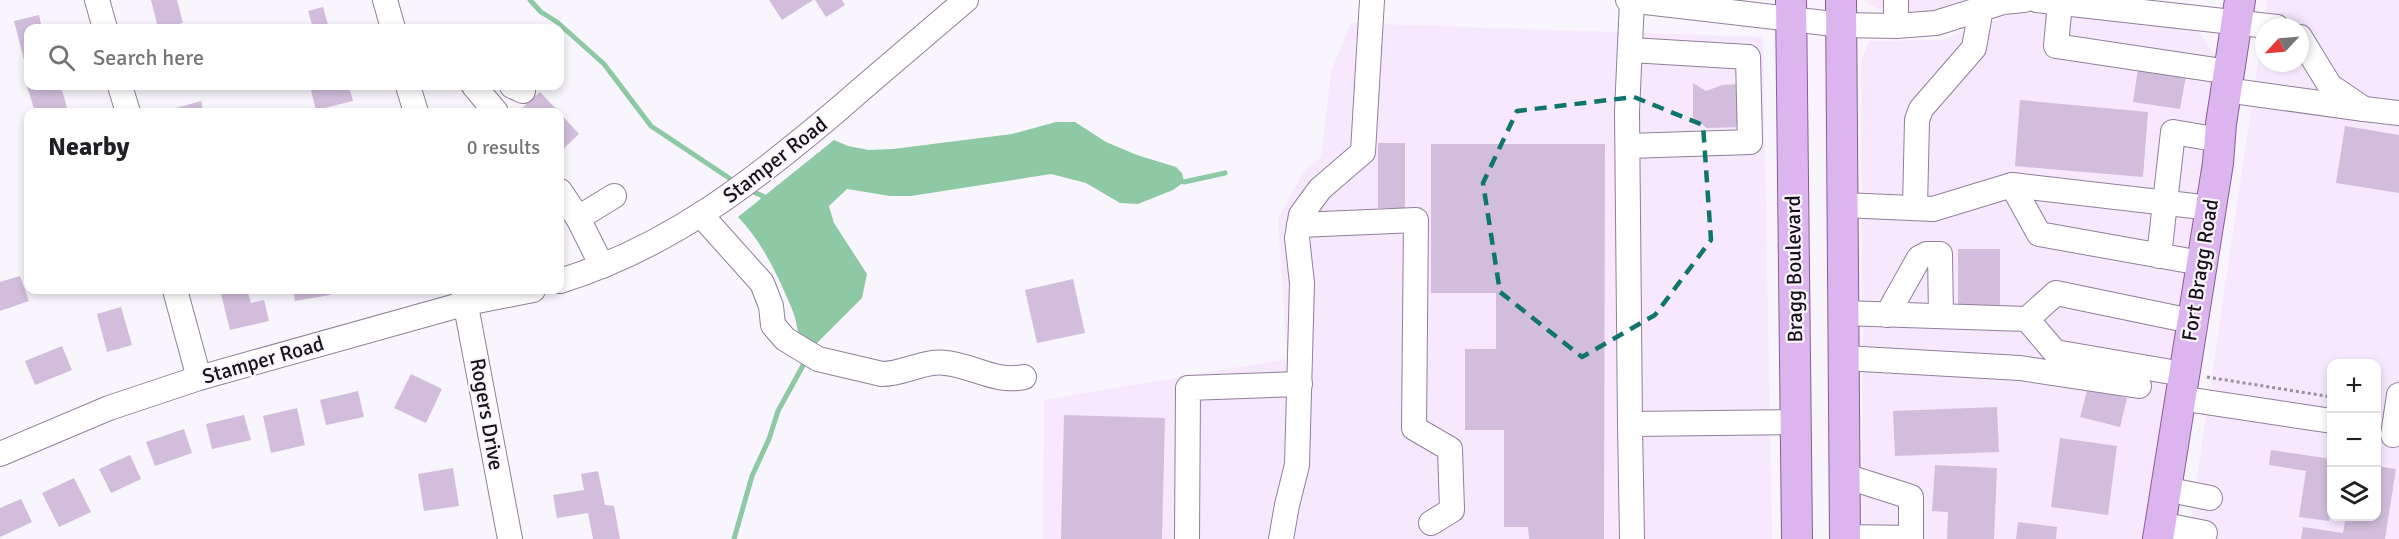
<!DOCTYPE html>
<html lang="en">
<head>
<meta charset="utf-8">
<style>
	body { margin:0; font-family:Signika,sans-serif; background:#f6f6f6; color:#202124 }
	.controls { position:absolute; right:18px; bottom:18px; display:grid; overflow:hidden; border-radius:12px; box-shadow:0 3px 9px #0003 }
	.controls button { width:54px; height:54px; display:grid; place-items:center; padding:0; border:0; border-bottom:2px solid #e0e0e0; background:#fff; color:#202124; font:30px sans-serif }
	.compass { position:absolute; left:2255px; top:18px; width:54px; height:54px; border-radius:50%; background:#fff; box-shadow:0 3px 9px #0003; rotate:244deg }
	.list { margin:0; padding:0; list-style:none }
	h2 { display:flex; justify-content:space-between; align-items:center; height:78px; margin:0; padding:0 24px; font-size:26px }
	h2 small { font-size:20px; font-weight:400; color:#757577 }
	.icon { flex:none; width:33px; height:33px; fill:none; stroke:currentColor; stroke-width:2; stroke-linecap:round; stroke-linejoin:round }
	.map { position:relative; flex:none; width:2399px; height:539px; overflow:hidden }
	.search { position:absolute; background:#fff; box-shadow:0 3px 9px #0003; left:24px; top:24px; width:540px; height:66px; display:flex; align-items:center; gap:15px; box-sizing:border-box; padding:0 21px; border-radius:12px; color:#757577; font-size:22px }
	.panel { position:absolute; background:#fff; box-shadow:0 3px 9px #0003; left:24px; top:108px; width:540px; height:186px; border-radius:12px }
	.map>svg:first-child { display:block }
	.built { fill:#f7e8fe; fill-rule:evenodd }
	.water { fill:#8dc9a4 }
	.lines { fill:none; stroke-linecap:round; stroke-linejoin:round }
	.stream { stroke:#8dc9a4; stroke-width:5 }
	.building { fill:#d2bedc }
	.minor-casing { stroke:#917f9a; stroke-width:26 }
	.major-casing { stroke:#885c9c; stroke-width:32 }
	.path { stroke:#98939b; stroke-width:3; stroke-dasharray:3 3; stroke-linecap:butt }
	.minor { stroke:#fff; stroke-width:24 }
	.major { stroke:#dcb5ee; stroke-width:30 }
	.marked { fill:none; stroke:#0f766e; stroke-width:4.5; stroke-dasharray:12 8; stroke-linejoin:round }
	.labels { text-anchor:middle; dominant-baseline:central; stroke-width:4.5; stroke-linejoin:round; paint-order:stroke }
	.street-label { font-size:21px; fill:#18111b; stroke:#f9f5fc }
</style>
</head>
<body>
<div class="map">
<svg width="2399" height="539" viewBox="0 0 2399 539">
	<rect width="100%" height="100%" fill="#f9f5fc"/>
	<!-- built -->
	<g class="built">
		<polygon points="1864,0 1965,0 1935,11 1884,13"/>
		<path d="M2267,0H2399V539H2188ZM2264,27H2300V63H2264ZM2332,364H2376V516H2332Z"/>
		<polygon points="2015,12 2196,27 2217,59 2144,539 1863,539 1861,62 1869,41 1942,40"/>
		<polygon points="1351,23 1763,37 1772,539 1043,539 1044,400 1287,359 1278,219 1302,174 1321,157 1331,72"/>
	</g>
	<!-- water -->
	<path class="water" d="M1056,122H1075L1106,142L1137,155L1176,167L1182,173L1184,182L1173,190L1138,204L1120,203L1086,183L1051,174L911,196H890L847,189L829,206L834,223L867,274L862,298L811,349C793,334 800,328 792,309C778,276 763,243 738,217L834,140L848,146L869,150L893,149L1012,134Z"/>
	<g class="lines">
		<!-- stream -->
		<g class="stream">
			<polyline points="530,0 541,12 557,22 604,64 651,126 735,182"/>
			<polyline points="1184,182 1225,173"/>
			<polyline points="749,190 763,196 763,201"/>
			<polyline points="734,539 752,476 769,439 778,411 806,360"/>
		</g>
	</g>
	<!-- building -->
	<g class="building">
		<polygon points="151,0 177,0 183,23 158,28"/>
		<polygon points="769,0 813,0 782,20"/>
		<polygon points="815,0 842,0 845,5 826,17"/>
		<polygon points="323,7 329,28 313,28 308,11"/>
		<polygon points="39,15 42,28 28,28 28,59 24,60 14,21"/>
		<polygon points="2138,68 2186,76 2180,109 2133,102"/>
		<polygon points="1693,83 1706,91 1722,85 1742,84 1743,127 1707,128 1693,118"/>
		<polygon points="27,86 61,86 67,108 51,112 35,112"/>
		<polygon points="310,86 349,86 353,101 316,110"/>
		<polygon points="540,92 559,112 524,112 521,109"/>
		<polygon points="2020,100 2148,112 2143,177 2015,166"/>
		<polygon points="201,101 204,112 177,112 176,108"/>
		<polygon points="560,113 579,134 560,152"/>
		<polygon points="2345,126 2399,135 2399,193 2336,183"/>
		<rect x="1378" y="143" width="27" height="65"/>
		<polygon points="1431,144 1605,144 1604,539 1529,539 1528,527 1504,527 1504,430 1465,430 1465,349 1496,349 1496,293 1431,293"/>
		<polygon points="1958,249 2000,249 2000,311 1958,310"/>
		<polygon points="20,276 29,301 0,311 0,282"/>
		<polygon points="1073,279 1085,333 1037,343 1025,290"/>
		<polygon points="220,290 247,290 251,303 264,300 269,321 230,330"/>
		<polygon points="293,290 329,290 330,295 295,301"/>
		<polygon points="121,307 132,345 107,352 97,314"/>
		<polygon points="62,346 72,370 35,385 25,361"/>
		<polygon points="411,374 442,389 426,423 394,408"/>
		<polygon points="2088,387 2127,398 2120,427 2080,417"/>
		<polygon points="358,391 364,417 326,425 320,400"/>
		<polygon points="1997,407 1999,452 1895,456 1893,411"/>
		<polygon points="297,408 305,445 271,453 263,416"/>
		<polygon points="244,415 251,440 212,449 206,424"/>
		<polygon points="1064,415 1165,418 1162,539 1061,539"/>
		<polygon points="184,429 192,453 155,466 146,442"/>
		<polygon points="2060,438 2117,446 2108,515 2051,507"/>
		<polygon points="2271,450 2332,459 2332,500 2329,521 2299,517 2306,471 2269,465"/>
		<polygon points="130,455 141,479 111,493 99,469"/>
		<polygon points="1935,465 1997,468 1994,539 1947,539 1948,512 1932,511"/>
		<polygon points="2376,466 2396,469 2385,539 2301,539 2303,527 2343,533 2346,516 2376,516"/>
		<polygon points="453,468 459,506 424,511 418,474"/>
		<polygon points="598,471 605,505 614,506 620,539 593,539 588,513 557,518 553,495 584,490 581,474"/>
		<polygon points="74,478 91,512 59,527 42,493"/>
		<polygon points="21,499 32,522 0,537 0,508"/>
		<polygon points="2018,522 2057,527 2056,539 2016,539"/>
	</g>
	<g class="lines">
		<defs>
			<g id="minor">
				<polyline points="97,0 105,28"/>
				<polyline points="385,0 393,28"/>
				<polyline points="1628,0 1842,25 1896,26 1936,23 2003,2 2024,0"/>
				<polyline points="2036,0 2277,27"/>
				<polyline points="2060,2 2056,46 2229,72"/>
				<polyline points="1896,26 1896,0"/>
				<polyline points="2300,37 2330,86 2364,109 2399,113"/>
				<polyline points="120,86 128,112"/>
				<polyline points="408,86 416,112"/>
				<polyline points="474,86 496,112"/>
				<polyline points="512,86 523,91"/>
				<polyline points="2226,90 2364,109"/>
				<polyline points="1628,146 1750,142 1748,57 1631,50"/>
				<polyline points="2012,185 2039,234 2201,263"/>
				<polyline points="560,191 578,218 602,266"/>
				<polyline points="1843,205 1933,209 2012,185 2211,208"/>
				<polyline points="1915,208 1917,120 1921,109 1974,48 1981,8"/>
				<path d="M701,215L762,283L771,306L773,325L785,339L818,359L882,374C904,374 924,360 946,363C974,366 995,383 1024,377"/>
				<polyline points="578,218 614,196"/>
				<polyline points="1299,225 1416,220 1414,428 1450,449 1452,510 1431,523"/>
				<polyline points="2159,256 2173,132 2220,140"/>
				<path d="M560,281C670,247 754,181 841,107C882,71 924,36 966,0"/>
				<polyline points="175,290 199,378"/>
				<polyline points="463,290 510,539"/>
				<polyline points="1843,313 2027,319 2055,352 2183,374"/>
				<polyline points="1887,315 1919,258 1927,254 1940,254 1941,316"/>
				<polyline points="2027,319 2056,293 2191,321"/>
				<polyline points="1844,358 2020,368 2139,386"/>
				<polyline points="2179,398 2332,421"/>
				<polyline points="1630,424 1627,112 1632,0"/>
				<polyline points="2393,435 2399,395"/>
				<polyline points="0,454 109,408 199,378 467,303 533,290"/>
				<polyline points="1845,476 1911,497 1911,538 1845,537"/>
				<polyline points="2165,489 2210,498"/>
				<polyline points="2160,524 2205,533"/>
				<polyline points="1187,539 1188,388 1300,384"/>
				<polyline points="1281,539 1287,505 1297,465 1302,283 1297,238 1301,215 1320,189 1363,152 1372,0"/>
				<polyline points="1632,539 1630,424 1796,422"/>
			</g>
			<g id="major">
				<polyline points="1791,0 1797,539"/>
				<polyline points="1841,0 1845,539"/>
				<polyline points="2158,539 2218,163 2221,124 2240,0"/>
			</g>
		</defs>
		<!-- minor casing -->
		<use href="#minor" class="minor-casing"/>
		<!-- major casing -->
		<use href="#major" class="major-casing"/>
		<!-- path -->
		<polyline class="path" points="2207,377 2332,397"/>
		<!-- minor -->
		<use href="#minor" class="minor"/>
		<!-- major -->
		<use href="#major" class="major"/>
	</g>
	<!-- marked area -->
	<path class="marked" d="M1634,97L1703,125L1711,240L1655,315L1582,357L1500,292L1483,183L1517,111Z"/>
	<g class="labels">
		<!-- street labels -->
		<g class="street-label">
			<text transform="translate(775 160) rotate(-38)">Stamper Road</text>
			<text transform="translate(1794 269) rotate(-91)">Bragg Boulevard</text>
			<text transform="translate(2200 270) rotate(-81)">Fort Bragg Road</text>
			<text transform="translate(263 360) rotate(-16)">Stamper Road</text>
			<text transform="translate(487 414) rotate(80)">Rogers Drive</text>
		</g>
	</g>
</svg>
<div class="controls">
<button>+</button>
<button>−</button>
<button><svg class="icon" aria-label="layers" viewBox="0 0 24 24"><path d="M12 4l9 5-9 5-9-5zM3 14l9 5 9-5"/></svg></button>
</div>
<svg class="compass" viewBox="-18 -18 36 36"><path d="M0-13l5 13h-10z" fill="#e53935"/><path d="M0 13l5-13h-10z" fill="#757577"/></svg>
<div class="search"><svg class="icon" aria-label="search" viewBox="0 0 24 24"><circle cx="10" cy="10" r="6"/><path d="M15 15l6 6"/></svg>Search here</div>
<section class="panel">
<h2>Nearby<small>0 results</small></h2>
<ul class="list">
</ul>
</section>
</div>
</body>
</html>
